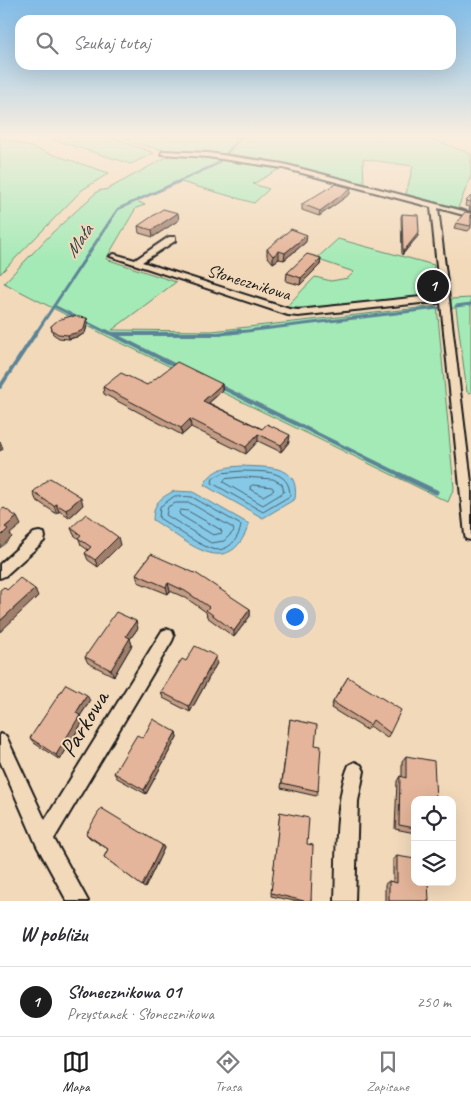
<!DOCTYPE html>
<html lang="pl">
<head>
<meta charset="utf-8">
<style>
	body { margin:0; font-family:Caveat,sans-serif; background:#f2f2f3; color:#2b2b33 }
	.controls { position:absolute; right:15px; bottom:15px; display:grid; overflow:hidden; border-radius:10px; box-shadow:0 5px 20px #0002 }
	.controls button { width:45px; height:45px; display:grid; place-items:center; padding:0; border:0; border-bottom:1px solid #e1e1e2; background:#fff; color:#2b2b33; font:25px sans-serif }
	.you { position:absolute; left:294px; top:616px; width:18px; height:18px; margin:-12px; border:4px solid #fff; border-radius:50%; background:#1a73e8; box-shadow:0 0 0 8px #1a73e833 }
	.badge { display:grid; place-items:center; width:32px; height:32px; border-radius:50%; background:#1c1c1c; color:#fff; font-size:16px; font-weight:700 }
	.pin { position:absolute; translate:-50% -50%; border:2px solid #fff; box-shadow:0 1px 5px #0006 }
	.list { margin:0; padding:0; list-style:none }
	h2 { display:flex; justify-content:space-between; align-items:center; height:65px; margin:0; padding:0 20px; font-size:21px }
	h2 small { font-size:16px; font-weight:400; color:#7c7c81 }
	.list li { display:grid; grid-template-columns:32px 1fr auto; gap:15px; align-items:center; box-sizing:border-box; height:70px; padding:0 20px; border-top:1px solid #e1e1e2 }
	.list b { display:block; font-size:19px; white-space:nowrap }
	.list p { margin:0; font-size:16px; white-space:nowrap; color:#7c7c81 }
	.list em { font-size:16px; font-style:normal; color:#7c7c81 }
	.icon { flex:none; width:28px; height:28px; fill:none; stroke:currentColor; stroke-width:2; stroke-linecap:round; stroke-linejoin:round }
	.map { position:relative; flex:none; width:471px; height:901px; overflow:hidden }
	.search { position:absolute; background:#fff; box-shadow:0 5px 20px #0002; left:15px; right:15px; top:15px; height:55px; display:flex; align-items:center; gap:12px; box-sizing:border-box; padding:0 18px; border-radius:15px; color:#7c7c81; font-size:19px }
	.sheet { height:135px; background:#fff }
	nav { display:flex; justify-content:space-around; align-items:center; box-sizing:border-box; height:70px; border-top:1px solid #e1e1e2; background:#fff; font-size:14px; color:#7c7c81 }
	nav a { display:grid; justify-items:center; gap:2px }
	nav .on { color:#1c1c1c }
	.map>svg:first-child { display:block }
	.green { fill:#a4eab6; stroke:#608369 }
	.water { fill:#86c9e7; stroke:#5c8496 }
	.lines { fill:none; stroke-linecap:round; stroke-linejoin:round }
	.shore { stroke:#46616d; stroke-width:1 }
	.stream-far3 { stroke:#5c8496; stroke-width:2.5 }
	.stream-far2 { stroke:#5c8496; stroke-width:3 }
	.stream-far1 { stroke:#5c8496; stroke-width:4 }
	.stream { stroke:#5c8496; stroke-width:5 }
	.minor-casing { stroke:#1c1c1c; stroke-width:4 }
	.minor { fill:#f2d9ba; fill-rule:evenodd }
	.wall { fill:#c49c84; stroke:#1c1c1c }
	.shaded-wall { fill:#a07f6c; stroke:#1c1c1c }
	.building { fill:#e4b59a; stroke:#1c1c1c }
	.labels { text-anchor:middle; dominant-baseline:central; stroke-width:4; stroke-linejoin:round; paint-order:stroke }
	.far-street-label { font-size:18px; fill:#1c1c1c; stroke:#f2d9ba }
	.far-water-label { font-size:19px; font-style:italic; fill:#36474f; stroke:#f2d9ba }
	.near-street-label { font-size:25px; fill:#1c1c1c; stroke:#f2d9ba }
</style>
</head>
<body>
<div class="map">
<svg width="471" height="901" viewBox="0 0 471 901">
	<rect width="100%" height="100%" fill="#f2d9ba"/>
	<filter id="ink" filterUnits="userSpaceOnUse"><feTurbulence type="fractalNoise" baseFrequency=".02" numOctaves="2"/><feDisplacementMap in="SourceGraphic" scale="10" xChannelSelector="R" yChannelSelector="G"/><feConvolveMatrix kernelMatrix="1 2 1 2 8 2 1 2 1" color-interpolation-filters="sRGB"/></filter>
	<g filter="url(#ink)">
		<!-- green -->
		<g class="green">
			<polygon points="42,136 109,136 154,153 131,164"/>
			<polygon points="121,136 424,136 471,154 471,176 458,208 406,194 413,166 363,159 364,184 264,159 230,154 166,151 135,143"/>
			<polygon points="0,137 109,173 82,190 0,274"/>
			<polygon points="172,154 262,164 281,168 253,184 269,189 254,203 181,182 137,201 145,205 136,208 106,259 176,282 112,330 212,331 437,306 454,488 448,502 109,337 4,283 53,232 98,191 108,189"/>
			<polygon points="338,239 434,265 429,295 310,309 286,307 315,277 331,281 348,278 354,272 316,259"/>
			<polygon points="471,298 471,393 467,392 456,308 451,308 451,299"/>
		</g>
		<!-- water -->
		<g class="water">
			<path d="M242,466C268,468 300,463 295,499L263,518L204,485C213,468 225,467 242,466Z"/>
			<path d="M174,491L193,492L249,524C229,583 187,541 153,520C154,502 159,499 174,491Z"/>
		</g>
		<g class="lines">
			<!-- shore -->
			<g class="shore">
				<path d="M242,471C262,472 290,468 290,496L263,512L212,483L213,478L223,473Z"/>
				<polygon points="243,477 273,479 282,484 284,492 263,505 223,482 225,479"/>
				<polygon points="253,485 272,487 274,490 263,496 251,490 250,487"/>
				<path d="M175,496L192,497L241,525C239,540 226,555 209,548C192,541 175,528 159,518L160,507Z"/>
				<polygon points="176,503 190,503 233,528 234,531 224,541 211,543 166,515 168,507"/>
				<polygon points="181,510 188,511 221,530 222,533 213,535 180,515 179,512"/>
			</g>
			<!-- stream-far3 -->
			<g class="stream-far3">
				<polyline points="226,154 242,136"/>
				<polyline points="109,222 118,209 217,164 223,157"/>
			</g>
			<!-- stream-far2 -->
			<g class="stream-far2">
				<polyline points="54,306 108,333"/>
				<polyline points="456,306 471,304"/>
				<polyline points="36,333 110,221"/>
				<polyline points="230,333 438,308"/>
			</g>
			<!-- stream-far1 -->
			<g class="stream-far1">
				<polyline points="106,331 178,367"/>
				<polyline points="113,334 218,334 240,331"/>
				<polyline points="217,385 403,476"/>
				<polyline points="0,387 37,331"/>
			</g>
			<!-- stream -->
			<polyline class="stream" points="400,475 436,492"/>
			<defs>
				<g id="minor">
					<polygon points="163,151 208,153 283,164 471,213 471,217 438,208 471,482 471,540 466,539 465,535 441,303 421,303 298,316 288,315 110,256 114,254 135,260 169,237 175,237 175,241 142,262 289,309 298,310 421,297 440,297 431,207 283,168 208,157 161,154"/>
					<polygon points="39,532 44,533 45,537 44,541 5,576 0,578 0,564 34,533"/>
					<polygon points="167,629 172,631 174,636 172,641 54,839 88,901 67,901 37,846 0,761 0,734 6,736 45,820 162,631"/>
					<path d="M355,762L361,765L364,771L358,801L355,901H335C337,862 334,800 349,765Z"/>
				</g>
			</defs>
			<!-- minor casing -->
			<use href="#minor" class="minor-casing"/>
			<!-- minor -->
			<use href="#minor" class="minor"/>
		</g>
		<!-- wall -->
		<g class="wall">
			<polygon points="350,194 319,216 302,210 302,204"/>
			<polygon points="471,196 471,211 469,210 470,207 465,206 466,201"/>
			<polygon points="471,213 471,228 468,231 454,228 456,223"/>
			<polygon points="402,214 419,232 418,236 402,255 401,217"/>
			<polygon points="179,220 153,237 139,233 138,226"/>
			<polygon points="306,242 284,260 279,259 273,263 267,256 267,249"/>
			<polygon points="321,258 320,265 300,285 286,281 287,273"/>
			<polygon points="88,322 85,333 80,336 69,339 59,338 53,334 51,326"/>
			<polygon points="222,384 222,391 209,403 289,442 281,452 258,441 246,454 191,427 182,435 104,394 103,387 147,385"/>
			<polygon points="33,492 83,505 69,518 59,511 57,514 36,500"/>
			<polygon points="71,528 120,545 98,567 88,560 85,553 88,550 81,545 79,539 74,535"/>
			<polygon points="151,554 250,609 250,616 234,637 207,617 206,612 186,598 170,591 168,594 138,582 136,574"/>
			<polygon points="138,628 130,639 132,645 114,676 88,663 85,657"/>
			<polygon points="186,661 217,663 190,712 163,698 161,692"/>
			<polygon points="348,677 390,733 387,738 370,726 367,730 331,708 333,702"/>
			<polygon points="90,701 80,716 83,721 60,760 34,743 30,738"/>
			<polygon points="290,719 315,745 318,791 316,796 281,788"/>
			<polygon points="176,732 177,737 146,794 117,778 114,773 143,738"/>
			<polygon points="406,756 415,800 415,833 395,829 397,781 400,776 402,777 402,761"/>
			<polygon points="280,812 307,844 311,901 294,901 271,896"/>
			<polygon points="86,834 162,845 164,848 145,888 104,857 108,849 90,838"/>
			<polygon points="397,856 429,901 385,901 385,884 389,881 393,882 393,859"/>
		</g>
		<!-- shaded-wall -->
		<g class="shaded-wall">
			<polygon points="351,188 350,194 319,216 320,211"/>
			<polygon points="178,213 179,220 153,237 152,230"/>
			<polygon points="419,232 418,236 402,255 403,252"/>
			<polygon points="307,235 306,242 284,260 285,253"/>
			<polygon points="279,251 279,259 273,263 273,256"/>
			<polygon points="321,258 320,265 300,285 301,278"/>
			<polygon points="87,318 88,322 85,333 80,336 69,339 68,335"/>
			<polygon points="222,384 222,391 203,408 203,401"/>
			<polygon points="190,419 191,427 182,435 181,428"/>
			<polygon points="258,434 258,441 246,454 246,447"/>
			<polygon points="290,435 289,442 281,452 281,445"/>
			<polygon points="0,441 3,449 0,451"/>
			<polygon points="81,497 83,505 69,518 66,510"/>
			<polygon points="56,504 59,511 57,514 54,506"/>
			<polygon points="17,517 21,525 10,534 12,537 0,548 0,537 5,527"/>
			<polygon points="118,537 120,545 98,567 95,560"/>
			<polygon points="168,583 170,591 168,594 166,587"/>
			<polygon points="35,589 38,596 0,632 0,621"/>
			<polygon points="250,609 250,616 234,637 234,631"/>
			<polygon points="136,621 138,628 130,639 132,645 114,676 111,670 126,636"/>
			<polygon points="216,656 217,663 190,712 189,706"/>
			<polygon points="87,695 90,701 80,716 83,721 60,760 56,755 76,713"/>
			<polygon points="176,732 177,737 146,794 144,790"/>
			<polygon points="162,845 164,848 145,888 142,886"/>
		</g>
		<!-- building -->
		<g class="building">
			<polygon points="335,184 351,188 320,211 302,204"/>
			<polygon points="471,196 471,202 466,201"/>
			<polygon points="163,209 178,213 152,230 138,226"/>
			<polygon points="465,212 471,213 471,225 470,226 456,223"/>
			<polygon points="402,214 418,215 419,232 403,252"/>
			<polygon points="291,229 307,235 285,253 279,251 273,256 267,249"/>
			<polygon points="307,254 321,258 301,278 287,273"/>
			<polygon points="71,316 87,318 84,329 79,332 68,335 58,334 52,330 51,326 58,320"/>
			<polygon points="177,362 222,384 203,401 262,429 267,424 290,435 281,445 258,434 246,447 190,419 181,428 103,387 121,373 147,385"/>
			<polygon points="50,478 81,497 66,510 56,504 54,506 33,492"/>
			<polygon points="4,508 17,517 5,527 8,529 0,537 0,511"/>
			<polygon points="86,514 118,537 95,560 85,553 91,547 78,538 81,535 71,528"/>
			<polygon points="151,554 197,574 250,609 234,631 206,610 209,607 185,591 168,583 166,587 136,574"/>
			<polygon points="20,578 35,589 0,621 0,590 4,587 7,590"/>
			<polygon points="116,612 136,621 126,636 130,638 111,670 85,657"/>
			<polygon points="195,646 216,656 189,706 161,692 182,659 186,661"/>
			<polygon points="348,677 401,710 390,733 373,720 370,725 333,702"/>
			<polygon points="66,684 87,695 76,713 80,715 56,755 30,738"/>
			<polygon points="153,719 176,732 144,790 114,773 137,735 143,738"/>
			<polygon points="290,719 317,725 315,745 321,746 318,791 282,783"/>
			<polygon points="406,756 434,761 436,800 415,800 415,828 399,825 400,776 406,778"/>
			<polygon points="101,808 162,845 142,886 104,857 108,849 86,834"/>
			<polygon points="280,812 309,818 307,844 313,845 311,901 304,901 271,893"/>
			<polygon points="397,856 415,859 415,882 428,882 429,901 389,901 389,881 397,883"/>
		</g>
	</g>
	<!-- sky -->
	<linearGradient id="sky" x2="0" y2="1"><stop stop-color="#81bce8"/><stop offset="0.52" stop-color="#f9eee0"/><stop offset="1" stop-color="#f9eee0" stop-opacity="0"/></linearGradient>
	<rect width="471" height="262" fill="url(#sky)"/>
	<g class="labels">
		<!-- far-street labels -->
		<g class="far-street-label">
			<text transform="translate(249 282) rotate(17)">Słonecznikowa</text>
		</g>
		<!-- far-water labels -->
		<g class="far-water-label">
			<text transform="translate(79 241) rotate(-56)">Mała</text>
		</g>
		<!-- near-street labels -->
		<g class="near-street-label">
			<text transform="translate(84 724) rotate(-59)">Parkowa</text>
		</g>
	</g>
</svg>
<div class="controls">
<button><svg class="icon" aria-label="locate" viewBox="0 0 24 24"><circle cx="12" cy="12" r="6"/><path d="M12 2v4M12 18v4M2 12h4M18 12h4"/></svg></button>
<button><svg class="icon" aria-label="layers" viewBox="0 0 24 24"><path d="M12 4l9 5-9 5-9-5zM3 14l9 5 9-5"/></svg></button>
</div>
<div class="you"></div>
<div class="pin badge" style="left:433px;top:286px">1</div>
<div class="search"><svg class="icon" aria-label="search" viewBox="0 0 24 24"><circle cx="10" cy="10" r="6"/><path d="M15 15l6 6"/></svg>Szukaj tutaj</div>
</div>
<section class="sheet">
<h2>W pobliżu<small></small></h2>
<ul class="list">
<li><span class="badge">1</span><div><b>Słonecznikowa 01</b><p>Przystanek · Słonecznikowa</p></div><em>250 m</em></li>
</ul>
</section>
<nav>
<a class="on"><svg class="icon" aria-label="map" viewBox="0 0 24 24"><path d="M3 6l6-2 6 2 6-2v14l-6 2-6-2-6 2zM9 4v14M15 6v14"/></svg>Mapa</a>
<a><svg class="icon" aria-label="directions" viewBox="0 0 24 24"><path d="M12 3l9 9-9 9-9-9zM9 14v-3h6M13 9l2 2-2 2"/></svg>Trasa</a>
<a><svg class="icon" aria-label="saved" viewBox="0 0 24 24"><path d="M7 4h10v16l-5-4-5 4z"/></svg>Zapisane</a>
</nav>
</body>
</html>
